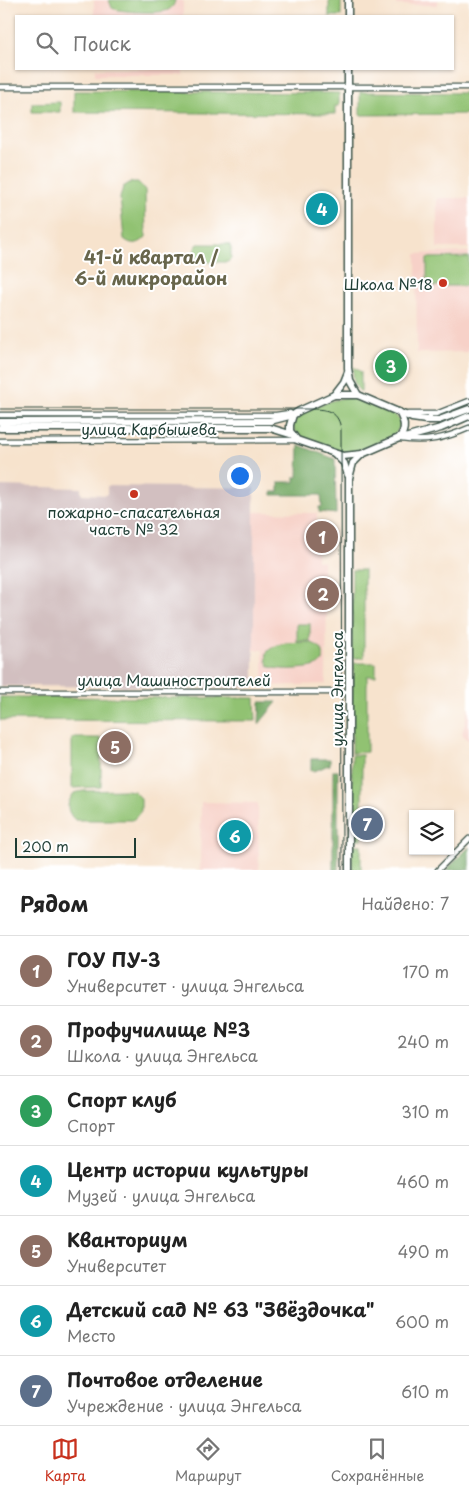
<!DOCTYPE html>
<html lang="ru">
<head>
<meta charset="utf-8">
<style>
	body { margin:0; font-family:"Playpen Sans",sans-serif; background:#f2f2f2; color:#222 }
	.controls { position:absolute; right:15px; bottom:15px; display:grid; overflow:hidden; border-radius:0px; box-shadow:0 1px 4px #0004 }
	.controls button { width:45px; height:45px; display:grid; place-items:center; padding:0; border:0; border-bottom:1px solid #e0e0e0; background:#fff; color:#222; font:25px sans-serif }
	.scale { position:absolute; left:15px; bottom:12px; width:121px; box-sizing:border-box; padding-left:5px; border:2px solid #1f3d34; border-top:0; font-size:14px; line-height:18px; white-space:nowrap; color:#1f3d34; -webkit-text-stroke:4px #fff; paint-order:stroke }
	.you { position:absolute; left:239px; top:475px; width:18px; height:18px; margin:-12px; border:4px solid #fff; border-radius:50%; background:#1a73e8; box-shadow:0 0 0 8px #1a73e833 }
	.badge { display:grid; place-items:center; width:32px; height:32px; border-radius:50%; background:#c8321e; color:#fff; font-size:16px; font-weight:700 }
	.pin { position:absolute; translate:-50% -50%; border:2px solid #fff; box-shadow:0 1px 5px #0006 }
	.list { margin:0; padding:0; list-style:none }
	h2 { display:flex; justify-content:space-between; align-items:center; height:65px; margin:0; padding:0 20px; font-size:21px }
	h2 small { font-size:16px; font-weight:400; color:#767676 }
	.list li { display:grid; grid-template-columns:32px 1fr auto; gap:15px; align-items:center; box-sizing:border-box; height:70px; padding:0 20px; border-top:1px solid #e0e0e0 }
	.list b { display:block; font-size:19px; white-space:nowrap }
	.list p { margin:0; font-size:16px; white-space:nowrap; color:#767676 }
	.list em { font-size:16px; font-style:normal; color:#767676 }
	.icon { flex:none; width:28px; height:28px; fill:none; stroke:currentColor; stroke-width:2; stroke-linecap:round; stroke-linejoin:round }
	.map { position:relative; flex:none; width:469px; height:870px; overflow:hidden }
	.search { position:absolute; background:#fff; box-shadow:0 1px 4px #0004; left:15px; right:15px; top:15px; height:55px; display:flex; align-items:center; gap:12px; box-sizing:border-box; padding:0 18px; border-radius:0px; color:#767676; font-size:19px }
	.sheet { height:555px; background:#fff }
	nav { display:flex; justify-content:space-around; align-items:center; box-sizing:border-box; height:70px; border-top:1px solid #e0e0e0; background:#fff; font-size:14px; color:#767676 }
	nav a { display:grid; justify-items:center; gap:2px }
	nav .on { color:#c8321e }
	.map>svg:first-child { display:block }
	.built { fill:#f7d1c8 }
	.industrial { fill:#d2bfc0 }
	.green { fill:#91c272; stroke:#588053 }
	.forest { fill:#74a864; stroke:#4a724c }
	.lines { fill:none; stroke-linecap:round; stroke-linejoin:round }
	.street-casing { stroke:#3f564b; stroke-width:7 }
	.secondary-casing { stroke:#3f564b; stroke-width:9 }
	.street { stroke:#fff; stroke-width:4.5 }
	.secondary { stroke:#fff; stroke-width:6 }
	.tram { stroke:#1f3d34; stroke-width:1 }
	.poi-dot { fill:#c8321e; stroke:#fff; stroke-width:2 }
	.labels { text-anchor:middle; dominant-baseline:central; stroke-width:4; stroke-linejoin:round; paint-order:stroke }
	.poi-label { font-size:15px; fill:#1f3d34; stroke:#fff; text-anchor:end }
	.street-label { font-size:15px; fill:#1f3d34; stroke:#fff }
	.quarter-label { font-size:18px; font-weight:bold; fill:#68664c; stroke:#fff }
</style>
</head>
<body>
<div class="map">
<svg width="469" height="870" viewBox="0 0 469 870">
	<rect width="100%" height="100%" fill="#fff"/>
	<filter id="ink" filterUnits="userSpaceOnUse"><feTurbulence type="fractalNoise" baseFrequency=".02" numOctaves="2"/><feDisplacementMap in="SourceGraphic" scale="10" xChannelSelector="R" yChannelSelector="G"/><feConvolveMatrix kernelMatrix="1 2 1 2 8 2 1 2 1" color-interpolation-filters="sRGB"/></filter>
	<filter id="wash" filterUnits="userSpaceOnUse"><feTurbulence type="fractalNoise" baseFrequency=".0096" numOctaves="4" result="noise"/><feDisplacementMap in="SourceGraphic" scale="20" xChannelSelector="R" yChannelSelector="G"/><feGaussianBlur stdDeviation="1.12" result="paint"/><feColorMatrix in="noise" values="0 0 0 0 0 0 0 0 0 0 0 0 0 0 0 0 0 1.4 0 .05"/><feComposite in="paint" operator="in"/></filter>
	<g filter="url(#wash)">
		<rect width="100%" height="100%" fill="#f7e3cd"/>
		<!-- built -->
		<g class="built">
			<rect x="94" y="0" width="89" height="16"/>
			<rect x="396" y="0" width="42" height="5"/>
			<rect x="95" y="69" width="88" height="6"/>
			<rect x="437" y="198" width="32" height="50"/>
			<polygon points="469,252 469,352 417,353 416,254"/>
			<polygon points="254,512 317,513 317,561 323,561 323,578 327,578 326,684 263,686 263,650 254,650"/>
			<polygon points="469,707 469,741 462,734"/>
			<polygon points="201,802 258,803 259,870 200,870"/>
		</g>
		<!-- industrial -->
		<polygon class="industrial" points="0,486 81,488 81,494 107,495 107,486 254,488 254,687 0,686"/>
		<!-- green -->
		<g class="green">
			<path d="M109,0H175V1C174,5 172,8 168,10C160,14 119,12 112,8Z"/>
			<rect x="329" y="0" width="12" height="16"/>
			<polygon points="74,91 339,93 339,106 335,106 335,114 74,112"/>
			<polygon points="360,92 469,93 469,114 360,115"/>
			<polygon points="60,102 60,112 32,112 32,103"/>
			<path d="M131,182H138L145,190L146,237C140,244 132,246 124,239L120,198L123,187Z"/>
			<path d="M198,244H229L231,248V259L228,262H197C194,257 193,249 198,244Z"/>
			<polygon points="469,257 469,286 427,286 427,258"/>
			<path d="M354,367L361,372V392C353,386 352,376 354,367Z"/>
			<path d="M342,398H354L394,414C402,421 401,428 394,435C382,440 363,451 351,452C339,452 328,448 317,443C310,440 301,438 296,432C281,413 331,401 342,398Z"/>
			<rect x="352" y="570" width="12" height="88"/>
			<rect x="297" y="624" width="13" height="17"/>
			<path d="M306,642C318,644 325,648 323,661C321,662 318,665 316,666C309,669 279,671 271,667C266,665 266,657 267,652C277,641 292,643 306,642Z"/>
			<polygon points="354,663 376,663 376,676 367,676 367,752 352,753 352,700"/>
			<polygon points="0,697 255,698 256,721 0,720"/>
			<polygon points="72,738 101,738 101,787 72,788"/>
			<rect x="352" y="755" width="10" height="84"/>
			<path d="M125,790L134,791L141,798V811L133,820H75C66,811 66,804 74,793L83,791Z"/>
			<rect x="352" y="845" width="9" height="25"/>
		</g>
		<!-- forest -->
		<g class="forest">
			<polygon points="299,445 335,459 336,514 319,512 319,507 322,507 321,495 272,495 272,492 279,492 279,482 295,482 295,477 298,477"/>
			<polygon points="260,702 277,702 259,724"/>
			<path d="M311,759H330V765C323,766 319,771 311,771Z"/>
			<rect x="333" y="771" width="5" height="99"/>
			<polygon points="469,847 469,870 446,870"/>
		</g>
	</g>
	<g filter="url(#ink)">
		<g class="lines">
			<defs>
				<g id="street">
					<polyline points="0,87 469,87"/>
					<polyline points="408,414 436,414 469,401"/>
					<polyline points="0,415 276,415 290,413"/>
					<path d="M401,439C426,443 446,438 469,428"/>
					<polyline points="0,441 297,440"/>
					<polyline points="0,692 348,692"/>
					<polyline points="438,870 469,839"/>
				</g>
				<g id="secondary">
					<polyline points="348,0 348,16"/>
					<polyline points="348,69 348,368 350,381 358,395"/>
					<polyline points="334,395 344,382 348,372"/>
					<polyline points="469,409 439,420 426,420 412,418 358,395 334,395 299,411 293,415 290,425 290,431 297,440 343,456 362,454 399,438 408,437 441,428 469,416"/>
					<path d="M399,412C404,421 407,429 399,438"/>
					<polyline points="0,422 270,421 293,415"/>
					<polyline points="0,428 270,428 293,435"/>
					<polyline points="335,454 344,463 348,475"/>
					<polyline points="349,870 349,478 353,463 362,454"/>
				</g>
			</defs>
			<!-- street casing -->
			<use href="#street" class="street-casing"/>
			<!-- secondary casing -->
			<use href="#secondary" class="secondary-casing"/>
			<!-- street -->
			<use href="#street" class="street"/>
			<!-- secondary -->
			<use href="#secondary" class="secondary"/>
			<!-- tram -->
			<path class="tram" d="M0,409H312C328,409 339,412 341,430L342,870"/>
		</g>
	</g>
	<!-- markers -->
	<g class="poi-dot">
		<circle cx="443" cy="283" r="5"/>
		<circle cx="134" cy="494" r="5"/>
	</g>
	<g class="labels">
		<!-- poi labels -->
		<g class="poi-label">
			<text x="433" y="283">Школа №18</text>
			<text x="134" y="511" text-anchor="middle">пожарно-спасательная<tspan x="134" dy="17">часть № 32</tspan></text>
		</g>
		<!-- street labels -->
		<g class="street-label">
			<text x="149" y="428">улица Карбышева</text>
			<text x="174" y="679">улица Машиностроителей</text>
			<text transform="translate(336 689) rotate(-90)">улица Энгельса</text>
		</g>
		<!-- quarter labels -->
		<g class="quarter-label">
			<text x="151" y="256">41-й квартал /<tspan x="151" dy="21">6-й микрорайон</tspan></text>
		</g>
	</g>
</svg>
<div class="controls">
<button><svg class="icon" aria-label="layers" viewBox="0 0 24 24"><path d="M12 4l9 5-9 5-9-5zM3 14l9 5 9-5"/></svg></button>
</div>
<div class="scale">200 m</div>
<div class="you"></div>
<div class="pin badge" style="left:322px;top:537px;background:#8d6e63">1</div>
<div class="pin badge" style="left:323px;top:594px;background:#8d6e63">2</div>
<div class="pin badge" style="left:391px;top:366px;background:#2e9e5b">3</div>
<div class="pin badge" style="left:322px;top:209px;background:#0f9aa8">4</div>
<div class="pin badge" style="left:115px;top:747px;background:#8d6e63">5</div>
<div class="pin badge" style="left:235px;top:836px;background:#0f9aa8">6</div>
<div class="pin badge" style="left:367px;top:824px;background:#5c6f8a">7</div>
<div class="search"><svg class="icon" aria-label="search" viewBox="0 0 24 24"><circle cx="10" cy="10" r="6"/><path d="M15 15l6 6"/></svg>Поиск</div>
</div>
<section class="sheet">
<h2>Рядом<small>Найдено: 7</small></h2>
<ul class="list">
<li><span class="badge" style="background:#8d6e63">1</span><div><b>ГОУ ПУ-3</b><p>Университет · улица Энгельса</p></div><em>170 m</em></li>
<li><span class="badge" style="background:#8d6e63">2</span><div><b>Профучилище №3</b><p>Школа · улица Энгельса</p></div><em>240 m</em></li>
<li><span class="badge" style="background:#2e9e5b">3</span><div><b>Спорт клуб</b><p>Спорт</p></div><em>310 m</em></li>
<li><span class="badge" style="background:#0f9aa8">4</span><div><b>Центр истории культуры</b><p>Музей · улица Энгельса</p></div><em>460 m</em></li>
<li><span class="badge" style="background:#8d6e63">5</span><div><b>Кванториум</b><p>Университет</p></div><em>490 m</em></li>
<li><span class="badge" style="background:#0f9aa8">6</span><div><b>Детский сад № 63 &quot;Звёздочка&quot;</b><p>Место</p></div><em>600 m</em></li>
<li><span class="badge" style="background:#5c6f8a">7</span><div><b>Почтовое отделение</b><p>Учреждение · улица Энгельса</p></div><em>610 m</em></li>
</ul>
</section>
<nav>
<a class="on"><svg class="icon" aria-label="map" viewBox="0 0 24 24"><path d="M3 6l6-2 6 2 6-2v14l-6 2-6-2-6 2zM9 4v14M15 6v14"/></svg>Карта</a>
<a><svg class="icon" aria-label="directions" viewBox="0 0 24 24"><path d="M12 3l9 9-9 9-9-9zM9 14v-3h6M13 9l2 2-2 2"/></svg>Маршрут</a>
<a><svg class="icon" aria-label="saved" viewBox="0 0 24 24"><path d="M7 4h10v16l-5-4-5 4z"/></svg>Сохранённые</a>
</nav>
</body>
</html>
